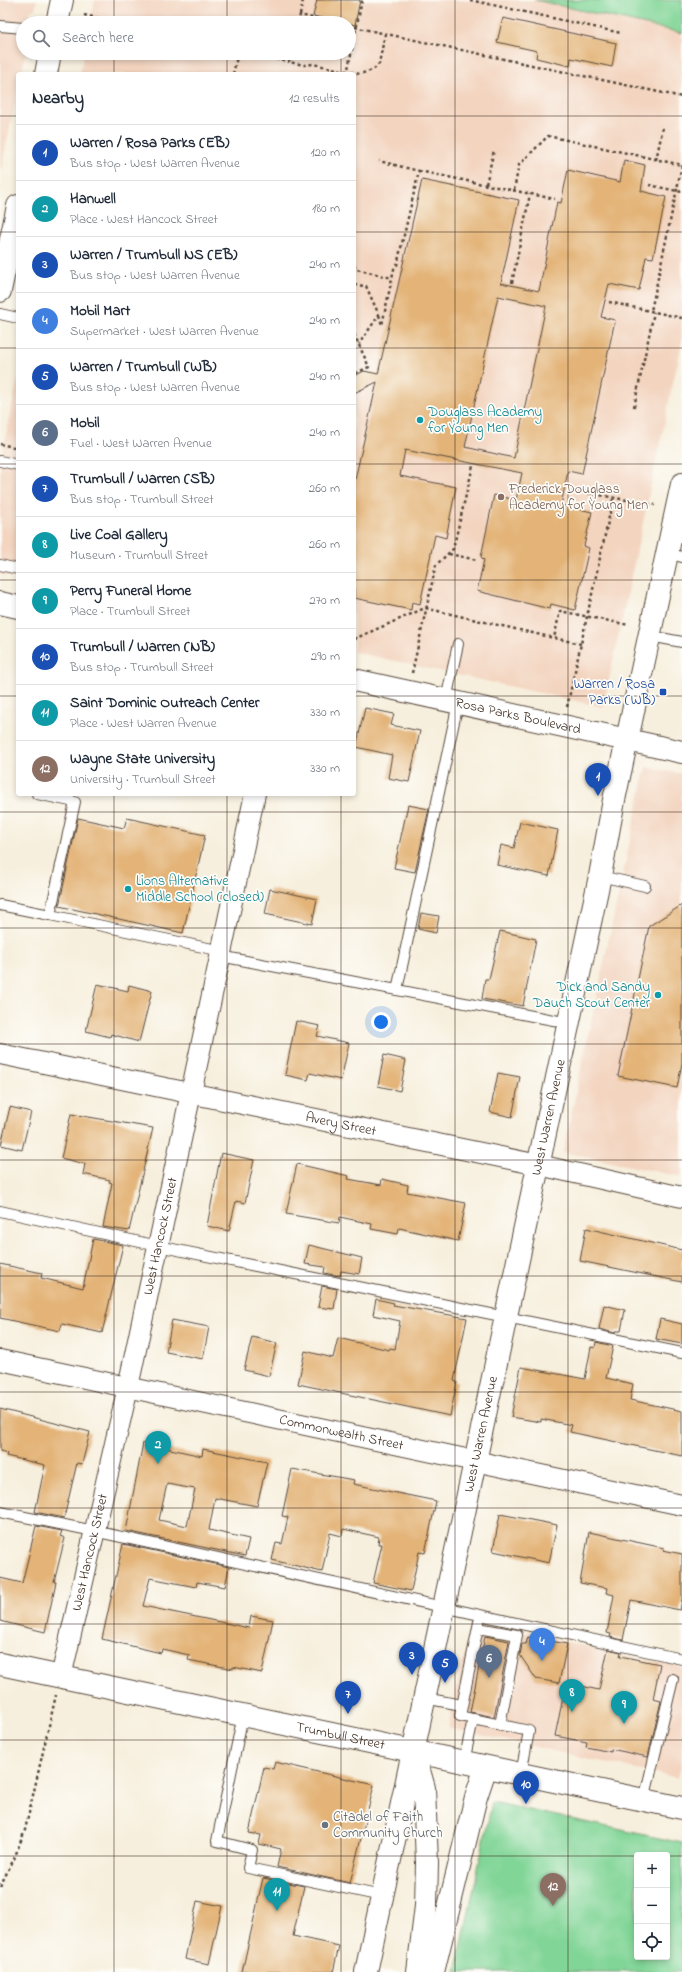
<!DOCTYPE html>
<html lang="en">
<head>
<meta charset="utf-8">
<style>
	body { margin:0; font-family:"Indie Flower",sans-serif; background:#f2f2f3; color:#1f2937 }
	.controls { position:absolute; right:12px; bottom:12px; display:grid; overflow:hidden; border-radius:4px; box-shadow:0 2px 6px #0003 }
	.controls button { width:36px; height:36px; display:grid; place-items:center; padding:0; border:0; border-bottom:1px solid #e0e1e3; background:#fff; color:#1f2937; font:20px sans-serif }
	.you { position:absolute; left:381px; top:1022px; width:14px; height:14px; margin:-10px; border:3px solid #fff; border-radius:50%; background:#1a73e8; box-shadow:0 0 0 6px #1a73e833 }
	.badge { display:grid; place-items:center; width:26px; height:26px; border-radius:50%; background:#d93025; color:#fff; font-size:13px; font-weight:700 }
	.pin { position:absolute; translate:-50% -33px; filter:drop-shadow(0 1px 2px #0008) }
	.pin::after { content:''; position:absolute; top:21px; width:14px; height:12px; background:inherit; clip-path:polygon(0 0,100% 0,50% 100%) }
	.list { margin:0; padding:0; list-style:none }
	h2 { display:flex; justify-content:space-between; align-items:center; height:52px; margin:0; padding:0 16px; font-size:17px }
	h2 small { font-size:13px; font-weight:400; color:#747a83 }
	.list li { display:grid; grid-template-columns:26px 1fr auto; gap:12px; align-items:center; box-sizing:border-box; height:56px; padding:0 16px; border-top:1px solid #e0e1e3 }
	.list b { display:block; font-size:15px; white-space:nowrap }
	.list p { margin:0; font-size:13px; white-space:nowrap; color:#747a83 }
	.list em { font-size:13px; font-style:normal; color:#747a83 }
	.icon { flex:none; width:22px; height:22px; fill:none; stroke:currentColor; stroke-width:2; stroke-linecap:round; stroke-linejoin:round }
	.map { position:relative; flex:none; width:682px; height:1972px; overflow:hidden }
	.search { position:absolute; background:#fff; box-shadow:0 2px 6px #0003; left:16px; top:16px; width:340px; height:44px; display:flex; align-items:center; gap:10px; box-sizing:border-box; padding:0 14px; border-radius:22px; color:#747a83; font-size:15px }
	.panel { position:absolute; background:#fff; box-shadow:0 2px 6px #0003; left:16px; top:72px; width:340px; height:724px; border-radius:4px }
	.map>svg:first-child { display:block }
	.built { fill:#f3d4bf }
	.green { fill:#81d597; stroke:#5e805a; fill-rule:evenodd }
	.building { fill:#e3b377; fill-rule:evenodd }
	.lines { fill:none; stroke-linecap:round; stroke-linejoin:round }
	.service-casing { stroke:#57483b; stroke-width:12 }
	.minor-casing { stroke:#57483b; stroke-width:22 }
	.tertiary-casing { stroke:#57483b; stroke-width:24 }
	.primary-casing { stroke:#57483b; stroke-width:24 }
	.path { stroke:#57483b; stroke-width:2.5; stroke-dasharray:3 3; stroke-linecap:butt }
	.service { stroke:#fff; stroke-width:10 }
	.minor { stroke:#fff; stroke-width:20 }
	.tertiary { stroke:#fff; stroke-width:22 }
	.primary { stroke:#fff; stroke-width:22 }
	.grid { fill:none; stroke:#3b2a1e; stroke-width:1; stroke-opacity:0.55 }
	.culture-dot { fill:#0f9aa8; stroke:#fdfcf7; stroke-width:1.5 }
	.education-dot { fill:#8d6e63; stroke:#fdfcf7; stroke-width:1.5 }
	.transit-dot { fill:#1a4fb4; stroke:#fdfcf7; stroke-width:1.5 }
	.worship-dot { fill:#6b7280; stroke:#fdfcf7; stroke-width:1.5 }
	.labels { text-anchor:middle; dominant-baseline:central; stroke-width:3.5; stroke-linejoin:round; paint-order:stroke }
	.culture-label { font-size:14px; fill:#0d838f; stroke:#fdfcf7; text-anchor:start }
	.education-label { font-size:14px; fill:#785e54; stroke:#fdfcf7; text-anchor:start }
	.transit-label { font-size:14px; fill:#164399; stroke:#fdfcf7; text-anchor:end }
	.street-label { font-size:14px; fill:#3b2a1e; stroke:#fdfcf7 }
	.worship-label { font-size:14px; fill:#5b616d; stroke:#fdfcf7; text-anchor:start }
</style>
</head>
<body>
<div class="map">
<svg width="682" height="1972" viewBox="0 0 682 1972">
	<rect width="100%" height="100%" fill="#fdfcf7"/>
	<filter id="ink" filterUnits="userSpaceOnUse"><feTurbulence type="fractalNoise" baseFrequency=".025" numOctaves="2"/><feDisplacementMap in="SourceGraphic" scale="8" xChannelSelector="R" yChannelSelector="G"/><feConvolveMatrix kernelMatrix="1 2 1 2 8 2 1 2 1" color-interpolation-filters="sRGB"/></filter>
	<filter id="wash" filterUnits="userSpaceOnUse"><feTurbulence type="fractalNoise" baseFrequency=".012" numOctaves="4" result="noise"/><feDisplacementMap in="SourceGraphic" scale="16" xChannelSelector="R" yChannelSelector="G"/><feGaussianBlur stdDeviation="0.9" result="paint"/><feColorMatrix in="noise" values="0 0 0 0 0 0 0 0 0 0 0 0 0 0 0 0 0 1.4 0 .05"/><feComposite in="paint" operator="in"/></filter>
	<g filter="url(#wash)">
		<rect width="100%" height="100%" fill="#f7efdd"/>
		<!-- built -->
		<g class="built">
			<polygon points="0,0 37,0 35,9 30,11 27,23 23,23 23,53 26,53 21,74 18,74 18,89 0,174"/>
			<polygon points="95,0 682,0 682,342 603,707 354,652 354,74 80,74 84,53 349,53 349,23 90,23"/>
			<polygon points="18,378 18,578 0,574 0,464"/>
			<polygon points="646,767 682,774 682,1177 563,1152"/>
			<polygon points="472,1621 682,1667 682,1761 678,1778 448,1728"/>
		</g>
		<!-- green -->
		<g class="green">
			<polygon points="535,0 682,0 682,33"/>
			<path d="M492,1802L682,1843V1972H456ZM637,1855H667V1957H637Z"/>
		</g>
		<g id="blocks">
			<!-- building -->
			<g class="building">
				<polygon points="317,0 360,0 355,25 313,16"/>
				<polygon points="503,18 616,43 612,67 571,58 570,66 536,58 537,51 497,42"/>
				<path d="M624,160L645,165L641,191L666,197L653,258L646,257L639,290L609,284L601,317L615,320L582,474L568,471L561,505L592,512L584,546L589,548L575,610L551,604L550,609L477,591L484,560L481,557L494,495L516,500L522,473L405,450L400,476L456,487L446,538L435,535L420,604L412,602L411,610L354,598V484L377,382L354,393V376L364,371L378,374L422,180L519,200L501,283L539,291L557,202L561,203L568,170L620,182ZM498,296L546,306L514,458L465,447Z"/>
				<polygon points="365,708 394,714 391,725 420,731 409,782 388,778 392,755 356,747"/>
				<polygon points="408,805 429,809 415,872 394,868"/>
				<polygon points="78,818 124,828 127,818 205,835 183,933 59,906"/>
				<polygon points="520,822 558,830 549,876 497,865 501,845 514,848"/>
				<polygon points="270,889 317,899 312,924 265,914"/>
				<polygon points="682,905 682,1063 677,1088 618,1076 649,926"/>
				<polygon points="421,913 439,916 436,933 418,929"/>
				<polygon points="500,931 536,939 523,1006 482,999 485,979 489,979"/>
				<polygon points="97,984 128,991 129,985 152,991 139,1042 111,1034 110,1037 86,1031"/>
				<polygon points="296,1021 320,1026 317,1036 349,1043 341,1080 310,1073 308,1080 285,1075"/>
				<polygon points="384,1055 406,1060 400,1091 378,1086"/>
				<polygon points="498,1073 520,1077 512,1117 490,1112"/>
				<polygon points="10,1107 31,1112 22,1150 1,1145"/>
				<polygon points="71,1114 153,1128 129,1231 103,1227 112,1183 109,1182 110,1180 83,1174 85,1164 61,1158"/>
				<polygon points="221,1153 254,1160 245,1203 236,1201 229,1231 207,1226"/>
				<polygon points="297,1164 349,1176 348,1179 381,1185 382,1179 408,1185 407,1192 466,1203 458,1241 399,1228 398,1234 371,1229 372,1224 340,1217 339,1223 286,1214"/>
				<polygon points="586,1228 682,1250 682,1282 580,1261"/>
				<polygon points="93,1239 123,1245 102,1333 62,1324 60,1331 0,1318 0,1264 42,1273 41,1278 83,1288"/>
				<polygon points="309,1245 362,1258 359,1274 341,1271 340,1276 324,1273 325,1267 305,1264"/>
				<polygon points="322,1286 337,1289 334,1309 318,1307"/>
				<polygon points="376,1299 394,1303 393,1305 467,1318 454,1381 457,1382 450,1416 298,1384 305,1351 333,1358 338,1338 389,1350 390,1348 395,1349 400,1321 373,1315"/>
				<polygon points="604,1305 625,1310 621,1331 616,1331 615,1333 599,1329"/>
				<polygon points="660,1319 682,1324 682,1344 656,1339"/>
				<polygon points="172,1320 209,1327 203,1359 166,1352"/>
				<polygon points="252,1337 277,1343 269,1376 244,1370"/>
				<polygon points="596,1342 613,1346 606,1378 633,1384 630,1400 682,1411 682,1456 570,1432 572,1425 541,1419 541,1422 511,1417 521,1367 585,1379 591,1347 595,1348"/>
				<polygon points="0,1409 90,1432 82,1464 77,1463 64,1518 35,1512 45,1465 6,1456 7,1453 0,1451"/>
				<path d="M143,1443L202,1456L203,1449L267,1462L257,1506L215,1498L209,1530L249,1539L245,1556L126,1531ZM167,1484L195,1489L187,1526L159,1520Z"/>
				<polygon points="292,1469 354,1480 353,1484 436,1501 425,1553 419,1552 411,1591 373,1583 382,1544 378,1544 379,1537 343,1529 342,1536 330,1533 322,1572 272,1560 276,1543 282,1544 288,1517 282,1516"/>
				<polygon points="500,1514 557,1525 549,1563 493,1551"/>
				<polygon points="36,1526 62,1531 60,1536 65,1538 54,1582 56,1582 45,1632 0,1621 0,1578 22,1583"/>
				<polygon points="589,1532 664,1548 663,1550 682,1554 682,1599 680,1610 631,1600 623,1640 610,1637 611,1634 607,1633 614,1595 606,1593 607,1588 580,1583"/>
				<polygon points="123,1544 229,1567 225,1587 197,1582 196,1587 150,1578 143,1606 249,1628 251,1616 273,1620 262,1673 233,1667 233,1669 188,1660 189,1655 162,1649 161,1653 102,1639"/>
				<polygon points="485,1636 509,1641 494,1717 470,1712"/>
				<polygon points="528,1637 567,1644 559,1683 536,1679 520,1655 522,1644 526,1644"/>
				<polygon points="608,1649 621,1652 620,1656 660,1664 653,1699 661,1701 648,1757 611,1749 611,1752 586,1747 587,1742 555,1736 566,1683 599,1690"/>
				<polygon points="275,1762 374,1785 350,1883 277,1867 281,1849 259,1844 261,1835 249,1833 264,1767 273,1769"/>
				<polygon points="263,1878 304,1886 293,1936 339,1946 333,1972 242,1972"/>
				<polygon points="197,1901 222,1906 209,1964 185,1959"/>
			</g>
		</g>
	</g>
	<g filter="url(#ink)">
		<use href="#blocks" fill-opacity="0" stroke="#57483b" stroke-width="1"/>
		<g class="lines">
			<defs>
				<g id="service">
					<polyline points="0,26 23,28"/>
					<polyline points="0,314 18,318"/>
					<polyline points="0,461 18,465"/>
					<polyline points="667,553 682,557"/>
					<polyline points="0,565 18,569"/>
					<polyline points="650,636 682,642"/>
					<polyline points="446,700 458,644"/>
					<polyline points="37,794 75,802 50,915 222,951"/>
					<polyline points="600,876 645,886"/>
					<polyline points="0,905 50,915"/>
					<polyline points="220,956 569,1023"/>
					<polyline points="397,990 458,703"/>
					<polyline points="0,1211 158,1246 682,1353"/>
					<polyline points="0,1512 94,1531 682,1659"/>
					<polyline points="478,1628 517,1635 500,1725"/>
					<polyline points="424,1698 462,1705"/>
					<polyline points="243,1715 217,1841 252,1850 248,1868 382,1896"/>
					<polyline points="473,1719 460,1716 479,1622"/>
					<polyline points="464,1762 473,1719 529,1731 521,1774"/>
					<polyline points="644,1800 673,1679"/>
				</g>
				<g id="minor">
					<path id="s1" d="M0,1054L539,1165L682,1197"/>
					<path id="s2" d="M0,1360L682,1505"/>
					<path id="s3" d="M61,1677L128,1387L255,794"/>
				</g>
				<g id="tertiary">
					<polyline points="57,23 62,0"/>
					<polyline points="46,74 50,53"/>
					<polyline points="0,291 18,206"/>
					<polyline points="0,603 18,607"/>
					<path id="s4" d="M354,680L682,752"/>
					<path id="s5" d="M0,1664L682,1808"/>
				</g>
				<g id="primary">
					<polyline points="414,1753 424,1788 427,1863 426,1906 418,1972"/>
					<path id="s6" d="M366,1972L600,876L614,800L682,484"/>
					<polyline points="433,1972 476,1797 486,1767"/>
				</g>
			</defs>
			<!-- service casing -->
			<use href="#service" class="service-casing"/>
			<!-- minor casing -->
			<use href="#minor" class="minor-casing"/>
			<!-- tertiary casing -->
			<use href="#tertiary" class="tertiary-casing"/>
			<!-- primary casing -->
			<use href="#primary" class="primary-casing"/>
			<!-- path -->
			<g class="path">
				<polyline points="470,0 621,33"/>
				<polyline points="84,15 119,23"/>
				<polyline points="300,15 303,0"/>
				<polyline points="298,23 300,15 334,23"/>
				<polyline points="349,26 682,97"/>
				<polyline points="247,53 289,62"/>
				<polyline points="291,53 289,62 304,65 313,64 360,74 373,70 379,64 385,34"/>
				<polyline points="233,74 238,53"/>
				<polyline points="347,74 362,0"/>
				<polyline points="656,160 663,127"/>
				<polyline points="419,171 555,199"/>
				<polyline points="486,184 494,150"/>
				<polyline points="649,185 682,192"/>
				<polyline points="514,190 519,165 548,136 682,165 651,311"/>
				<polyline points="354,265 356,269 392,278"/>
				<polyline points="512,283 530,194"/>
				<polyline points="354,285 366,286 379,315 359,344"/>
				<polyline points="609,302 682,318"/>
				<polyline points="379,315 382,325 394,269 397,265 419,171 379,161"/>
				<polyline points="354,334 369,367 354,374"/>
				<polyline points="634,407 654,312"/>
				<polyline points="0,444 18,448"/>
				<polyline points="571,490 655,505"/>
				<polyline points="449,554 477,560"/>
				<polyline points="354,639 425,608 554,638"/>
				<polyline points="581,644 554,638 560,611 629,625"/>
				<polyline points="412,673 436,565 453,549 473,466"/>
				<polyline points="567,707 613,499"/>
				<polyline points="0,1886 14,1859 25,1830 56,1695"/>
			</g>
			<!-- service -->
			<use href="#service" class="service"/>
			<!-- minor -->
			<use href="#minor" class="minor"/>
			<!-- tertiary -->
			<use href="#tertiary" class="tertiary"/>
			<!-- primary -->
			<use href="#primary" class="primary"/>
		</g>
	</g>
	<!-- grid -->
	<path class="grid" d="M114,0V23M227,0V23M341,0V23M455,0V1972M568,0V1972M114,53V74M227,53V74M341,53V74M0,116H18M354,116H682M0,232H18M354,232H682M0,348H18M354,348H682M0,464H18M354,464H682M0,580H18M354,580H682M0,696H18M354,696H682M114,794V1972M227,794V1972M341,794V1972M0,812H682M0,928H682M0,1044H682M0,1160H682M0,1276H682M0,1392H682M0,1508H682M0,1624H682M0,1740H682M0,1856H637M667,1856H682"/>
	<!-- markers -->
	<g class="culture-dot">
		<circle cx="420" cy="420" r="4"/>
		<circle cx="128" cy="889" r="4"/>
		<circle cx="658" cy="995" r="4"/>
	</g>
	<circle class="education-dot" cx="501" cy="497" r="4"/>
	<rect class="transit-dot" x="659" y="688" width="8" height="8" rx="2"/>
	<circle class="worship-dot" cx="325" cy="1825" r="4"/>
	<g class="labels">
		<!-- culture labels -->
		<g class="culture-label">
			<text x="428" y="412">Douglass Academy<tspan x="428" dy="16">for Young Men</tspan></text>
			<text x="136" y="881">Lions Alternative<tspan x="136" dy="16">Middle School (closed)</tspan></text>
			<text x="650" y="987" text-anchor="end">Dick and Sandy<tspan x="650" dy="16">Dauch Scout Center</tspan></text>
		</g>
		<!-- education labels -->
		<g class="education-label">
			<text x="509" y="489">Frederick Douglass<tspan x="509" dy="16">Academy for Young Men</tspan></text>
		</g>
		<!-- transit labels -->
		<g class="transit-label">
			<text x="655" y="684">Warren / Rosa<tspan x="655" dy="16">Parks (WB)</tspan></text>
		</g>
		<!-- street labels -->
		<g class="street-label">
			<text stroke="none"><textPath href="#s4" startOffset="168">Rosa Parks Boulevard</textPath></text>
			<text stroke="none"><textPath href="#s6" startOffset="874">West Warren Avenue</textPath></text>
			<text stroke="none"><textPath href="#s1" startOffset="348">Avery Street</textPath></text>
			<text stroke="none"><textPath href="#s3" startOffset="452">West Hancock Street</textPath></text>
			<text stroke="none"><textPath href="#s2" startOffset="349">Commonwealth Street</textPath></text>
			<text stroke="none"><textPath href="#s6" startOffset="550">West Warren Avenue</textPath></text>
			<text stroke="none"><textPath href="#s3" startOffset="128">West Hancock Street</textPath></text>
			<text stroke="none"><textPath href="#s5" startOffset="348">Trumbull Street</textPath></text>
		</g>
		<!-- worship labels -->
		<g class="worship-label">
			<text x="333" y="1817">Citadel of Faith<tspan x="333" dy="16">Community Church</tspan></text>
		</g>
	</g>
</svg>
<div class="controls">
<button>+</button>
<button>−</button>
<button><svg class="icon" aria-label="locate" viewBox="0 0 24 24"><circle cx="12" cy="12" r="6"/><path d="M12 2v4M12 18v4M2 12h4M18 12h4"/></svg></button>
</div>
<div class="you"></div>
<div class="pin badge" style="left:598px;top:796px;background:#1a4fb4">1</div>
<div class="pin badge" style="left:158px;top:1464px;background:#0f9aa8">2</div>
<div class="pin badge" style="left:412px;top:1675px;background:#1a4fb4">3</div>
<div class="pin badge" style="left:542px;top:1661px;background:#3f7fe0">4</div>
<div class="pin badge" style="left:445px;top:1683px;background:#1a4fb4">5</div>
<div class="pin badge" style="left:489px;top:1678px;background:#5c6f8a">6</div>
<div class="pin badge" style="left:348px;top:1714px;background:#1a4fb4">7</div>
<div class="pin badge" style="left:572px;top:1712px;background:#0f9aa8">8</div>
<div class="pin badge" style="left:624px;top:1724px;background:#0f9aa8">9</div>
<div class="pin badge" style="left:526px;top:1804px;background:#1a4fb4">10</div>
<div class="pin badge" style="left:277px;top:1911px;background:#0f9aa8">11</div>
<div class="pin badge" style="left:553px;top:1906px;background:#8d6e63">12</div>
<div class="search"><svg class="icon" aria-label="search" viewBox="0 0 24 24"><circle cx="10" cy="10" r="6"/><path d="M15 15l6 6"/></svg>Search here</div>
<section class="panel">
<h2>Nearby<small>12 results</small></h2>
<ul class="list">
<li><span class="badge" style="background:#1a4fb4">1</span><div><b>Warren / Rosa Parks (EB)</b><p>Bus stop · West Warren Avenue</p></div><em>120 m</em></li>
<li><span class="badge" style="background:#0f9aa8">2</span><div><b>Hanwell</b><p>Place · West Hancock Street</p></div><em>180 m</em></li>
<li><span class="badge" style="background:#1a4fb4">3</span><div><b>Warren / Trumbull NS (EB)</b><p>Bus stop · West Warren Avenue</p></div><em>240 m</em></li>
<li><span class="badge" style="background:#3f7fe0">4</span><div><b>Mobil Mart</b><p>Supermarket · West Warren Avenue</p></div><em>240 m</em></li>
<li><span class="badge" style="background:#1a4fb4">5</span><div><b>Warren / Trumbull (WB)</b><p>Bus stop · West Warren Avenue</p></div><em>240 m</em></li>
<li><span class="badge" style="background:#5c6f8a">6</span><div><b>Mobil</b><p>Fuel · West Warren Avenue</p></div><em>240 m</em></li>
<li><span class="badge" style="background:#1a4fb4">7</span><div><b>Trumbull / Warren (SB)</b><p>Bus stop · Trumbull Street</p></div><em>260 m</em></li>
<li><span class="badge" style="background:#0f9aa8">8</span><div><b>Live Coal Gallery</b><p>Museum · Trumbull Street</p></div><em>260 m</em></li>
<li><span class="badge" style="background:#0f9aa8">9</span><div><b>Perry Funeral Home</b><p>Place · Trumbull Street</p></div><em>270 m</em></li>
<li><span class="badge" style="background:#1a4fb4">10</span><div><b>Trumbull / Warren (NB)</b><p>Bus stop · Trumbull Street</p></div><em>290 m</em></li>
<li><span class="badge" style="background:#0f9aa8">11</span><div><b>Saint Dominic Outreach Center</b><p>Place · West Warren Avenue</p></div><em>330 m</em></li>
<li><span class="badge" style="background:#8d6e63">12</span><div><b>Wayne State University</b><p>University · Trumbull Street</p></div><em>330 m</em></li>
</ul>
</section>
</div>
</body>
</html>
